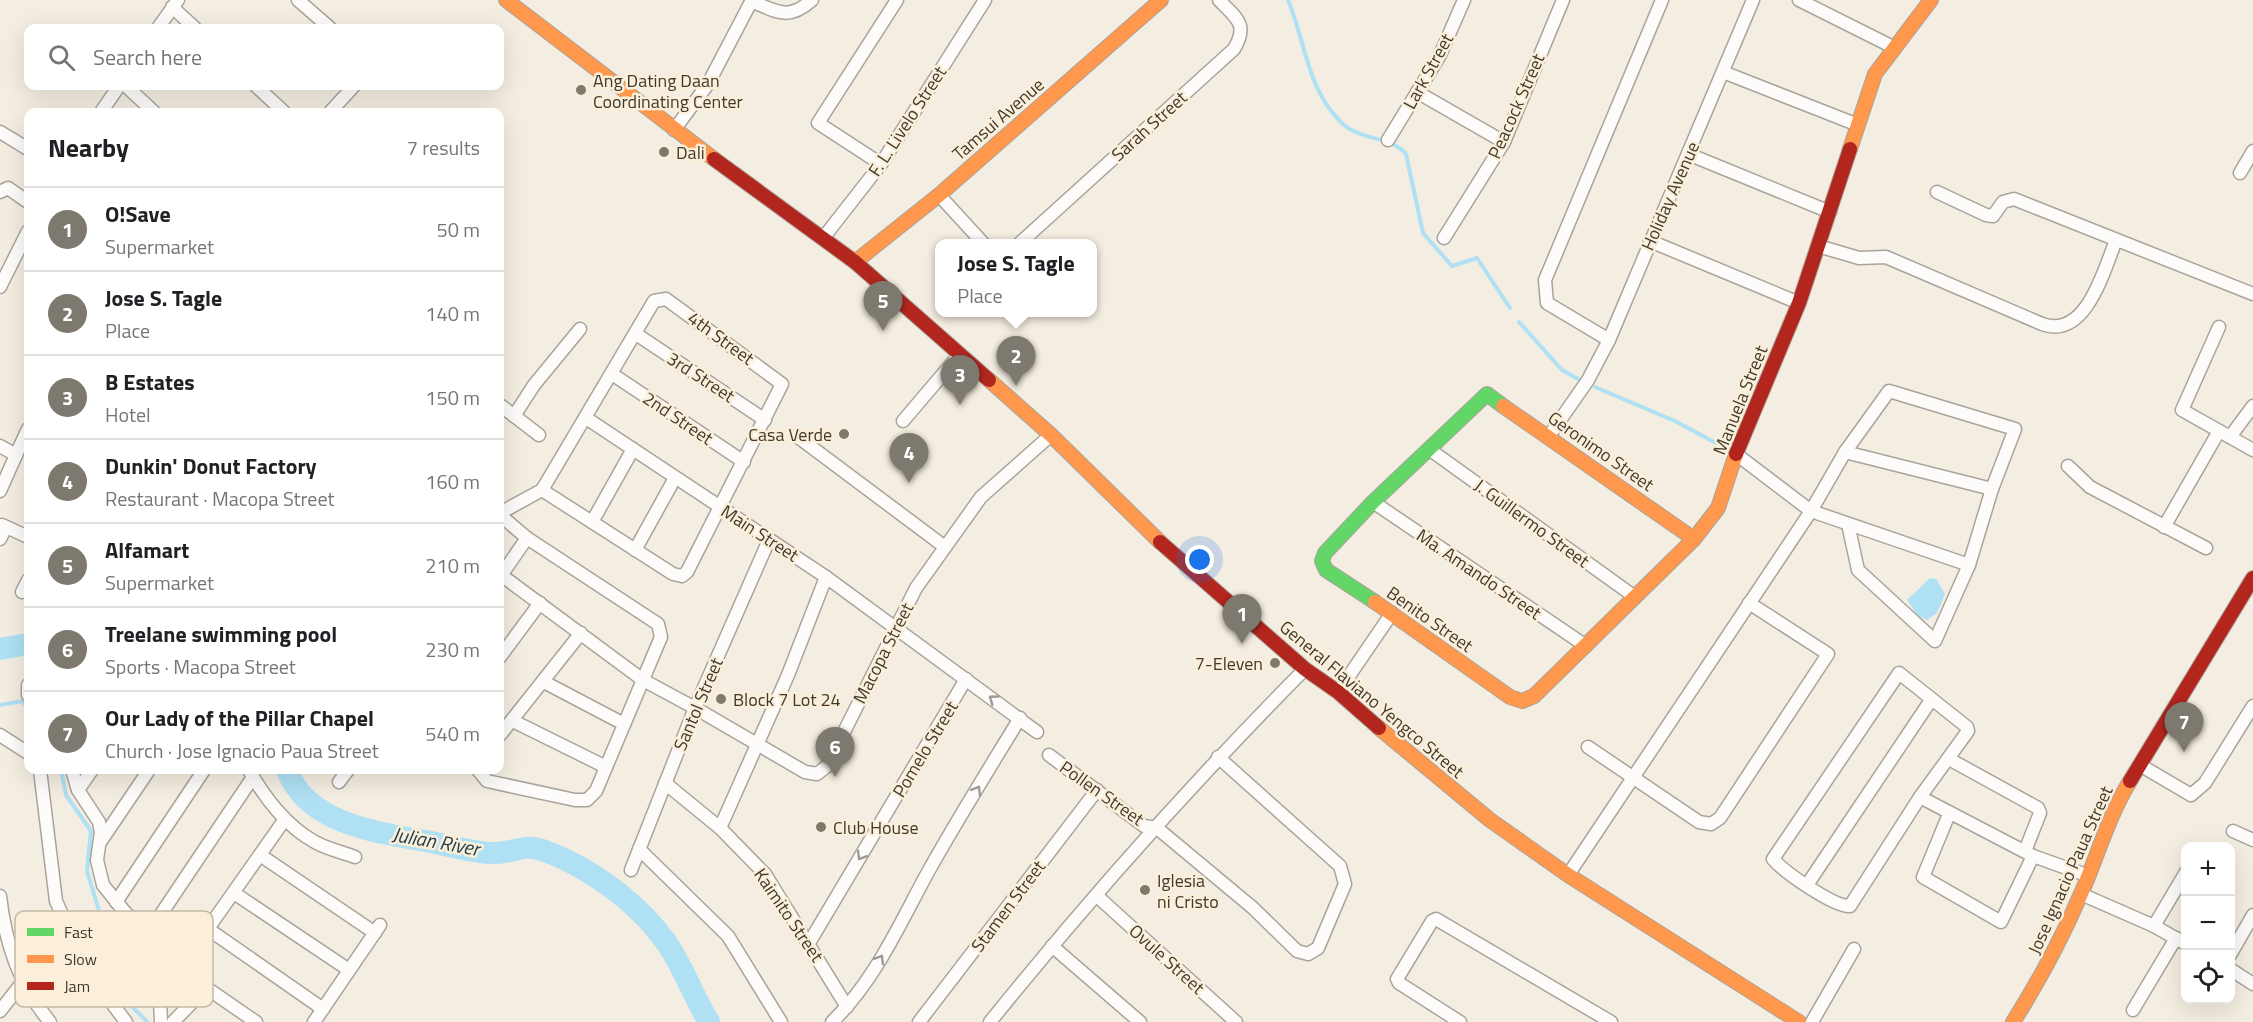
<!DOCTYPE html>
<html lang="en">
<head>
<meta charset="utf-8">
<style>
	body { margin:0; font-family:"Titillium Web",sans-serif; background:#f6f6f6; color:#202124 }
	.controls { position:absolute; right:18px; bottom:18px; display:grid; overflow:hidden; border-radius:12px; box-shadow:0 6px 24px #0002 }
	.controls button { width:54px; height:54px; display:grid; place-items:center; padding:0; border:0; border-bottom:2px solid #e0e0e0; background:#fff; color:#202124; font:30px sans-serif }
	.you { position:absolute; left:1200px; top:560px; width:21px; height:21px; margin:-15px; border:4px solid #fff; border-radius:50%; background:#1a73e8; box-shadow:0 0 0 9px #1a73e833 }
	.badge { display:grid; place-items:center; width:39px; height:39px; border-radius:50%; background:#7e796f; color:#fff; font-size:20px; font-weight:700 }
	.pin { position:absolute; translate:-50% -50px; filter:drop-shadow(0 2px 3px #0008) }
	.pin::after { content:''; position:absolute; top:32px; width:21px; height:18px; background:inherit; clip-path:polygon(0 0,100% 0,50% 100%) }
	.popup { position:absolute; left:935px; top:239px; width:162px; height:78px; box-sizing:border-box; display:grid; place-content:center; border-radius:12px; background:#fff; filter:drop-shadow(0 2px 4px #0005); font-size:20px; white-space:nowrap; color:#757577 }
	.popup b { font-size:22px; color:#202124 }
	.popup::after { content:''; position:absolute; left:50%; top:100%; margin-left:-12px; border:12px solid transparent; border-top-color:#fff }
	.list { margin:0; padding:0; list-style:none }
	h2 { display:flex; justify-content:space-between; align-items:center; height:78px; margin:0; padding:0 24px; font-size:26px }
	h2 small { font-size:20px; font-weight:400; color:#757577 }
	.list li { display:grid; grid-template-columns:39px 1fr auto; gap:18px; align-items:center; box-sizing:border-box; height:84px; padding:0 24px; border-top:2px solid #e0e0e0 }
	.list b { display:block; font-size:22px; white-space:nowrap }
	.list p { margin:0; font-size:20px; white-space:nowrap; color:#757577 }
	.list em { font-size:20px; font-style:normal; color:#757577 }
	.icon { flex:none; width:33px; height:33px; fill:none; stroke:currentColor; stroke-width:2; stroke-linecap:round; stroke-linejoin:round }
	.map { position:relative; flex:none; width:2253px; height:1022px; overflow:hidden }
	.search { position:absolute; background:#fff; box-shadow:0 6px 24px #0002; left:24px; top:24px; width:480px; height:66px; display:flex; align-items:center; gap:15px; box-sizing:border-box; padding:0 21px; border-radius:12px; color:#757577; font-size:22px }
	.panel { position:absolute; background:#fff; box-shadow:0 6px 24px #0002; left:24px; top:108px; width:480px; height:666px; border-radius:12px }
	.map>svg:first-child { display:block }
	.green { fill:#e9d7b8 }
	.water { fill:#afe0f4 }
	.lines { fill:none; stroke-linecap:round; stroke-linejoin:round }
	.stream { stroke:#afe0f4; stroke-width:4 }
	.river { stroke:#afe0f4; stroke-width:22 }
	.street-casing { stroke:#a9a49b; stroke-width:15 }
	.fast-casing { stroke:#a9a49b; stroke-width:16 }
	.slow-casing { stroke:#a9a49b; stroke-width:16 }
	.jam-casing { stroke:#a9a49b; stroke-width:16 }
	.street { stroke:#fdfcfa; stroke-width:12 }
	.fast { stroke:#63d668; stroke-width:14 }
	.slow { stroke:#ff974d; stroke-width:14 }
	.jam { stroke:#b3261e; stroke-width:14 }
	.oneway { stroke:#9e9b96 }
	.poi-dot { fill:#7e796f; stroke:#fcefd9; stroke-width:2 }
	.labels { text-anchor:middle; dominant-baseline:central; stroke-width:5; stroke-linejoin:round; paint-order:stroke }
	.street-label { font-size:18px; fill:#3f3a31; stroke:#fcefd9 }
	.poi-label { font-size:18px; fill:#3f3a31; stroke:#fcefd9; text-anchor:start }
	.water-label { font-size:20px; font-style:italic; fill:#1b3c4b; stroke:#fcefd9 }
	.key { fill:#fcefd9; stroke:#c3b9a7; stroke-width:1.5 }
	.key-label { font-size:16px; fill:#3f3a31 }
</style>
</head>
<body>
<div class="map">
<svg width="2253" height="1022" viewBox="0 0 2253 1022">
	<rect width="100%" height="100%" fill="#f4ede1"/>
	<!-- green -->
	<polygon class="green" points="134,937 166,970 149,986 118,953"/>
	<!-- water -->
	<polygon class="water" points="1930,578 1936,579 1945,594 1937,613 1927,620 1918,616 1907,600"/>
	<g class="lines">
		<!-- stream -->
		<g class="stream">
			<path d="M1288,0C1306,43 1307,92 1344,125C1362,140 1392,137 1406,154L1423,233L1452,266L1477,258L1510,308"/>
			<polyline points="1519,322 1562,370 1582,381"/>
			<polyline points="1595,387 1675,421 1725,448"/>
			<polyline points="0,705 22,701 28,708"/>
			<polyline points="61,770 66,795 91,831 87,871 126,1000 147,1022"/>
		</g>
		<!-- river -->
		<g class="river">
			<polyline points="0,649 28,644"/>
			<path d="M287,770C307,825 381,833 431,842C450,846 469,851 489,853C502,854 512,850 525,848C538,846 552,854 564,859C602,877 641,907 666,942C683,966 693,996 709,1022"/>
		</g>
		<defs>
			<g id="street">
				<polyline points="298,0 330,28"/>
				<polyline points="1662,0 1545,280 1547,303 1609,340 1753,0"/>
				<polyline points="1799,0 1893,47"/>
				<path d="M751,1C778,12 788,21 812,0"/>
				<polyline points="172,7 195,28"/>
				<polyline points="158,28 178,0"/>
				<polyline points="1723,72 1858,125"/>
				<polyline points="126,86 154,112"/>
				<polyline points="256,86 284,112"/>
				<polyline points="1417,92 1504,142"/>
				<polyline points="101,112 119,86"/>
				<polyline points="330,112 354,86"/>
				<polyline points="674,130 708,84 752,0"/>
				<polyline points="0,132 28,149"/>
				<polyline points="1388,140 1440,55 1464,0"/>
				<polyline points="1688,154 1830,212"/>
				<polyline points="881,164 818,123 897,0"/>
				<polyline points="2240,173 2253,151"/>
				<polyline points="0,192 8,188 28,202"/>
				<polyline points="1937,192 1986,215 1993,216 2003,202 2014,199 2253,294"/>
				<polyline points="939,195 983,243"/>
				<polyline points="824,237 881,164 985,0"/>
				<polyline points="1444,238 1504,142 1563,0"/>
				<polyline points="1650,241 1799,303"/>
				<path d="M1020,243L1234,49C1249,24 1236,18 1219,0"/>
				<path d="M1818,246L1859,258L1886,257L2042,324C2086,340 2104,270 2116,240"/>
				<polyline points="0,287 28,231"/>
				<polyline points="2219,327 2182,410 2253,450"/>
				<polyline points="636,334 765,420"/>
				<polyline points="612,374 744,462"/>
				<polyline points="500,405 539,435"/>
				<polyline points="514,416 534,385 580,329"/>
				<polyline points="586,418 826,577 1037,732"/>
				<polyline points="903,421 960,354"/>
				<polyline points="1549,436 1588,380 1609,340"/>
				<polyline points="798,437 945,547"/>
				<polyline points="2230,437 2253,406"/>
				<polyline points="0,446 16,455 28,429"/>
				<polyline points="1429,449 1635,597"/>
				<polyline points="1845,452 1992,489"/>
				<polyline points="1736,454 1811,511 1845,452 1889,391 2015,429 1992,489 1969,565 1935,641 1858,570 1848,524"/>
				<polyline points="2068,466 2090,487 2206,548"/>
				<polyline points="0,491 16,455"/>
				<polyline points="1373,502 1586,646"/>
				<polyline points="500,513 542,490 654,301 666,299 782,384 687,572 682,576 673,574 542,490"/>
				<polyline points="592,522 633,449"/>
				<polyline points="2,525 28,537"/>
				<polyline points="2164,527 2219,431"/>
				<polyline points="0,539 6,527"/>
				<polyline points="635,550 675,478"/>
				<polyline points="501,575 643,680 695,708 805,772 817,774 827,766 916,588 981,497 1051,435"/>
				<polyline points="500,577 527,538"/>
				<polyline points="22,592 28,580"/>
				<polyline points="500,657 540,603"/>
				<path d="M1899,673L1967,727L1968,731L1920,797L1850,906C1834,907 1784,872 1773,859Z"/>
				<polyline points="544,682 624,724"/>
				<polyline points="28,685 28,695"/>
				<polyline points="1338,692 1392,613"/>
				<polyline points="513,721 606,767"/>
				<polyline points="0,735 28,753"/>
				<polyline points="500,735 581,633"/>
				<polyline points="1588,747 1699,822 1711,824 1720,818 1828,654 1749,603"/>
				<polyline points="1049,755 1144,826 1157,828"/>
				<polyline points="1949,759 2038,808 2040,813 2025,851"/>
				<polyline points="2140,765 2191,795 2205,783 2253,706"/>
				<polyline points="40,770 56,901 85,967 126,1022"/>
				<polyline points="72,770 78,790 99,822 101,832 97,860 103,885 124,911 179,969 256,1022"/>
				<path d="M249,770C264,797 287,827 315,842C327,849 342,852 355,857"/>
				<polyline points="478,770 487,781 575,800 587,800 596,791 661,637 658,624 527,538 500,515"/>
				<polyline points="339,782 348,770"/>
				<polyline points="665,783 720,828 765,874 847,1007"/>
				<polyline points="78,790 92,770"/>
				<polyline points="1920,797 2033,856 2089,876"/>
				<polyline points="1949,814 1923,877 2001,922 2033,856"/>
				<polyline points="720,828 788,675 826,577"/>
				<polyline points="1157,828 1253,908 1297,951 1308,954 1318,948 1345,884 1340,866 1218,757"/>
				<polyline points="2233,831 2253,840"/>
				<polyline points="101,841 149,770"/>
				<polyline points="639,849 728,936 781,1022"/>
				<polyline points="260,855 375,933"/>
				<polyline points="631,870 695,708 769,540"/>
				<polyline points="1568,875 1811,511 1969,565"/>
				<polyline points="1807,885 1931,700"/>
				<polyline points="234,893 349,970"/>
				<polyline points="2081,894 2154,926 2186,944"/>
				<path d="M0,896C5,943 19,985 50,1022"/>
				<polyline points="1097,896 1236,1022"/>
				<polyline points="116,902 204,770"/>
				<polyline points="2154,926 2186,872"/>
				<polyline points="208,929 323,1009"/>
				<polyline points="147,935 253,777"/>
				<polyline points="809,943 966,679"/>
				<polyline points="1052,946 1140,1022"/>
				<polyline points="2230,955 2253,915"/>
				<polyline points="2230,969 2253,984"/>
				<polyline points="2133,1010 2176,938"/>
				<polyline points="0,1011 22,983"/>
				<polyline points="161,1022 160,999 169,984 285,819"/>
				<polyline points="173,1022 206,988"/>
				<polyline points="314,1022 380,925"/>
				<path d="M832,1022C875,981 900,923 928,872C957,820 989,769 1020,718"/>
				<polyline points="919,1022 1097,790"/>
				<path d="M990,1022C1089,899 1194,781 1305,669"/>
				<polyline points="1460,1022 1399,983 1397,979 1432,921 1436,919 1611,1022"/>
				<polyline points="1812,1022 1854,949"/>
			</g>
			<polyline id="fast" points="1375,602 1326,570 1322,561 1325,553 1373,502 1487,394 1503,406"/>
			<g id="slow">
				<polyline points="506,0 714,159"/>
				<polyline points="1850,149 1875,74 1931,0"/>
				<polyline points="855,262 939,195 1161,0"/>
				<polyline points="989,380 1051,435 1160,542"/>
				<polyline points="1503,406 1694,539"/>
				<polyline points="1375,602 1510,697 1522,701 1534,696 1694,539 1718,508 1736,454"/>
				<polyline points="1379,728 1490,820 1568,875 1799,1022"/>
				<path d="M2013,1022C2039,981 2061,940 2080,896C2097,858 2108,817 2130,781"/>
			</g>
			<g id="jam">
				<polyline points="714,159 855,262 989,380"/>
				<polyline points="1736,454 1799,303 1850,149"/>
				<polyline points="1160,542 1305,669 1338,692 1379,728"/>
				<polyline points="2130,781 2253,578"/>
			</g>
		</defs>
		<!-- street casing -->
		<use href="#street" class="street-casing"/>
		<!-- fast casing -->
		<use href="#fast" class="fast-casing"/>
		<!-- slow casing -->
		<use href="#slow" class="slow-casing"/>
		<!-- jam casing -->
		<use href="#jam" class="jam-casing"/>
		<!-- street -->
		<use href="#street" class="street"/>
		<!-- fast -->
		<use href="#fast" class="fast"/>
		<!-- slow -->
		<use href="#slow" class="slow"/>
		<!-- jam -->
		<use href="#jam" class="jam"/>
	</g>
	<!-- one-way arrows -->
	<defs><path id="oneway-chevron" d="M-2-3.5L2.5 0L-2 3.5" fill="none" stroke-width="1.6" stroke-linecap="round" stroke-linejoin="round" transform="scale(1.5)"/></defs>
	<g class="oneway">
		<use href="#oneway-chevron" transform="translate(993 699) rotate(-144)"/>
		<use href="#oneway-chevron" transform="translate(977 790) rotate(-59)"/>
		<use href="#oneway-chevron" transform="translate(861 856) rotate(121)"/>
		<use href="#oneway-chevron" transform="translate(880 959) rotate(-59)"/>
	</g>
	<!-- markers -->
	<g class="poi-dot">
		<circle cx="581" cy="90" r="6"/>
		<circle cx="664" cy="152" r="6"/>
		<circle cx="844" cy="434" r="6"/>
		<circle cx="1275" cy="663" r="6"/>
		<circle cx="721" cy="699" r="6"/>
		<circle cx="821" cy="827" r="6"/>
		<circle cx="1145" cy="890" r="6"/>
	</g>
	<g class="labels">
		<!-- street labels -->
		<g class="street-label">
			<text transform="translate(1428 71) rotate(-61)">Lark Street</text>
			<text transform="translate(1516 106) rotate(-66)">Peacock Street</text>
			<text transform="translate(998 119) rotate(-41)">Tamsui Avenue</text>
			<text transform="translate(907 121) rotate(-57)">F. L. Livelo Street</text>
			<text transform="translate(1149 126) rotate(-42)">Sarah Street</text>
			<text transform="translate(1670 196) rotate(-66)">Holiday Avenue</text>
			<text transform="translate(721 338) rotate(36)">4th Street</text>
			<text transform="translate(701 377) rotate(33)">3rd Street</text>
			<text transform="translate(1740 400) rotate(-68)">Manuela Street</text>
			<text transform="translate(678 418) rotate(34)">2nd Street</text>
			<text transform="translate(1601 451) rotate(35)">Geronimo Street</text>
			<text transform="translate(1532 523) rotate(36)">J. Guillermo Street</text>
			<text transform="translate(760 533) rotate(33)">Main Street</text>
			<text transform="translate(1479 574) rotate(34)">Ma. Amando Street</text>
			<text transform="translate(1430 619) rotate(35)">Benito Street</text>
			<text transform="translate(883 653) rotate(-63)">Macopa Street</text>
			<text transform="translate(1372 699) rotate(40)">General Flaviano Yengco Street</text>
			<text transform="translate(698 704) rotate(-67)">Santol Street</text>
			<text transform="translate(925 749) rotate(-59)">Pomelo Street</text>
			<text transform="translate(1102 793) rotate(35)">Pollen Street</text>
			<text transform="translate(2070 870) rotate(-66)">Jose Ignacio Paua Street</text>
			<text transform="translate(1008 906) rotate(-53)">Stamen Street</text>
			<text transform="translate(789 915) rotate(56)">Kaimito Street</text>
			<text transform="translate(1167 959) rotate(42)">Ovule Street</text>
		</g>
		<!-- poi labels -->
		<g class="poi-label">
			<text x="593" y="80">Ang Dating Daan<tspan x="593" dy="21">Coordinating Center</tspan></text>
			<text x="676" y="152">Dali</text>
			<text x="832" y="434" text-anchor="end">Casa Verde</text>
			<text x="1263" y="663" text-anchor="end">7-Eleven</text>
			<text x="733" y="699">Block 7 Lot 24</text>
			<text x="833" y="827">Club House</text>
			<text x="1157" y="880">Iglesia<tspan x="1157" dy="21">ni Cristo</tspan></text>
		</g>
		<!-- water labels -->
		<g class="water-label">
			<text transform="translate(436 841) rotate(10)">Julian River</text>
		</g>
	</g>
	<!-- legend -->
	<rect x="15" y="911" width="198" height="96" rx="9" class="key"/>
	<rect x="27" y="928" width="27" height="8" fill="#63d668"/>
	<rect x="27" y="955" width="27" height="8" fill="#ff974d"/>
	<rect x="27" y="982" width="27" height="8" fill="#b3261e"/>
	<g class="key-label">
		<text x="64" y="938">Fast</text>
		<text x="64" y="965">Slow</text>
		<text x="64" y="992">Jam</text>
	</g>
</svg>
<div class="controls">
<button>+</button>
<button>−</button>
<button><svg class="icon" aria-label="locate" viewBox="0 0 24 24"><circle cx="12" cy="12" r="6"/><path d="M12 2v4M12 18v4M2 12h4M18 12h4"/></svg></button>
</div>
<div class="you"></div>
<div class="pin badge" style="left:1242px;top:644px">1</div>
<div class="pin badge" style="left:1016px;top:386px">2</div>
<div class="popup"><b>Jose S. Tagle</b>Place</div>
<div class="pin badge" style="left:960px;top:405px">3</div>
<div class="pin badge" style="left:909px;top:483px">4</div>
<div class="pin badge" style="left:883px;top:331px">5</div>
<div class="pin badge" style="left:835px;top:777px">6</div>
<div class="pin badge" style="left:2184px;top:752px">7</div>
<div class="search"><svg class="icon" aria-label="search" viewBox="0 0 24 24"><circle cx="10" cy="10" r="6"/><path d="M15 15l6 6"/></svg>Search here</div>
<section class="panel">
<h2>Nearby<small>7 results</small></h2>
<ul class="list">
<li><span class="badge">1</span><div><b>O!Save</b><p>Supermarket</p></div><em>50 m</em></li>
<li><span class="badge">2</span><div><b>Jose S. Tagle</b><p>Place</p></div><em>140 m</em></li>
<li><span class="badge">3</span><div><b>B Estates</b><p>Hotel</p></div><em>150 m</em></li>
<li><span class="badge">4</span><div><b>Dunkin' Donut Factory</b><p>Restaurant · Macopa Street</p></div><em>160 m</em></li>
<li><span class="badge">5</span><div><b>Alfamart</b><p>Supermarket</p></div><em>210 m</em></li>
<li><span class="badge">6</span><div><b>Treelane swimming pool</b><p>Sports · Macopa Street</p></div><em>230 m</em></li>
<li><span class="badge">7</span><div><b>Our Lady of the Pillar Chapel</b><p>Church · Jose Ignacio Paua Street</p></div><em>540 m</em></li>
</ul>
</section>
</div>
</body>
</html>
